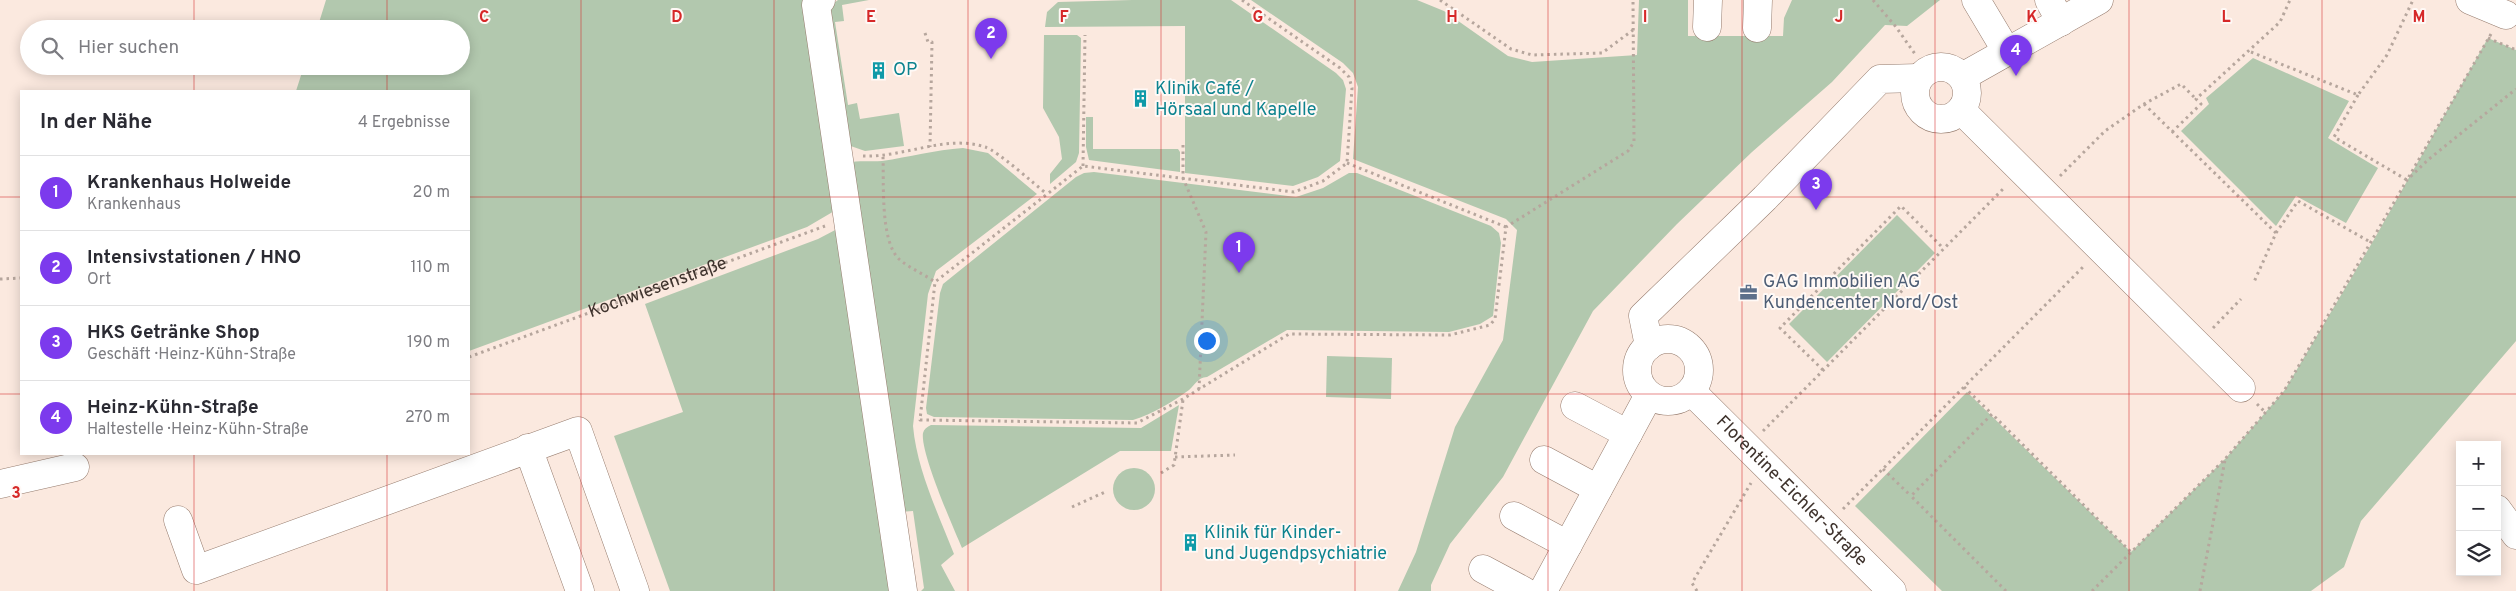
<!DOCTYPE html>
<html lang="de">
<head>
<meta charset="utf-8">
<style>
	body { margin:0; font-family:Overpass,sans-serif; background:#f7f7f7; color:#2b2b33 }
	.controls { position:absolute; right:15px; bottom:15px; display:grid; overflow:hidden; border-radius:0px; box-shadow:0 2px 12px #0003 }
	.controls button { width:45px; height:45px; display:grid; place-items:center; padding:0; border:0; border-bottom:1px solid #e1e1e2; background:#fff; color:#2b2b33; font:25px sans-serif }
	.you { position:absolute; left:1206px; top:340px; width:18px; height:18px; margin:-12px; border:4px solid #fff; border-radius:50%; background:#1a73e8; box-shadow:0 0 0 8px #1a73e833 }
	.badge { display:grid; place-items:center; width:32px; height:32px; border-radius:50%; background:#7c3aed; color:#fff; font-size:16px; font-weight:700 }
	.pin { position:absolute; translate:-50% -41px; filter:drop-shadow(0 1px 2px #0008) }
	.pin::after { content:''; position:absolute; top:26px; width:18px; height:15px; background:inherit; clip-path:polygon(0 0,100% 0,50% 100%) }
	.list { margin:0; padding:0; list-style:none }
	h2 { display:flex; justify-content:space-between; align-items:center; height:65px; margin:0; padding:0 20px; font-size:21px }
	h2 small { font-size:16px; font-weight:400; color:#7c7c81 }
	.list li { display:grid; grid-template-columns:32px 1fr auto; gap:15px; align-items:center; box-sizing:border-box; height:75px; padding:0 20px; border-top:1px solid #e1e1e2 }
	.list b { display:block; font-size:19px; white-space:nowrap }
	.list p { margin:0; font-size:16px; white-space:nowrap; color:#7c7c81 }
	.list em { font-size:16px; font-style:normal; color:#7c7c81 }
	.icon { flex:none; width:28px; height:28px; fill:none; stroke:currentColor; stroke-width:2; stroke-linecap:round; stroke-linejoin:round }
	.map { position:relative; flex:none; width:2516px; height:591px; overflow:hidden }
	.search { position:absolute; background:#fff; box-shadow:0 2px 12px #0003; left:20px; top:20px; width:450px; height:55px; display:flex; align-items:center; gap:12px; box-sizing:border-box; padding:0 18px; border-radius:28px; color:#7c7c81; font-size:19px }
	.panel { position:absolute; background:#fff; box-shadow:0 2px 12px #0003; left:20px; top:90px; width:450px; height:365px; border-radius:0px }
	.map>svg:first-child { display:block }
	.green { fill:#b2c8ae }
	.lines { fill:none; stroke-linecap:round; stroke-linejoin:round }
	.minor-casing { stroke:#967c6e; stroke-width:29 }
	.path { stroke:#b6a69d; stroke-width:3; stroke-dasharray:2.5 4; stroke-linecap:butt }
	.minor { stroke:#fff; stroke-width:28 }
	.grid { fill:none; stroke:#d62828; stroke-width:1; stroke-opacity:0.55 }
	.labels { text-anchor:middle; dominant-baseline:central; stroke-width:4; stroke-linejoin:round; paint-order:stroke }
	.culture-label { font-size:18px; fill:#0d838f; stroke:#fff9f6; text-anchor:start }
	.service-label { font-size:18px; fill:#4e5e75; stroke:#fff9f6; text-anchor:start }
	.street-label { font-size:18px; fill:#3f332d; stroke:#fff9f6 }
	.grid-label { font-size:16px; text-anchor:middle; font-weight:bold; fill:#d62828; stroke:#fff9f6; stroke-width:4; stroke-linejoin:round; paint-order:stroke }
</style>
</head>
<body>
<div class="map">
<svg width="2516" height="591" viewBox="0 0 2516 591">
	<rect width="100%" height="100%" fill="#fbe9df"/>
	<!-- green -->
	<g class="green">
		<polygon points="326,0 806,0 836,210 807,227 469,351 469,91 296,91 304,66 461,66 461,29 317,29"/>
		<polygon points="838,0 869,0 842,5 844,21 835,22 848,105 857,103 860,119 899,113 904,146 865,151 845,144 826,20 830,6"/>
		<polygon points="1132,0 1231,0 1336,73 1343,80 1346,89 1340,161 1318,177 1293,186 1185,173 1185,26 1045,27 1047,12 1058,2"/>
		<polygon points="1251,0 1417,0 1444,11 1508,56 1532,62 1637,55 1639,0 1688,0 1688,36 1783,36 1784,18 1792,0 1940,0 1907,26 1885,25 1832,82 1752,152 1677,224 1593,311 1503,477 1450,544 1431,585 1431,591 1398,591 1416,552 1455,427 1503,340 1517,230 1506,219 1353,159 1358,87 1353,73 1343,63"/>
		<polygon points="1044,35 1077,35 1081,38 1079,153 1076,162 1050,184 1050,174 1062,159 1059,137 1043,108"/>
		<polygon points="2488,38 2516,50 2516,341 2361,521 2344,567 2311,591 1942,591 1855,506 1967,392 2131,552 2225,459 2284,391 2372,243"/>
		<polygon points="2253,58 2349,101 2328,138 2378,168 2346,223 2296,196 2276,226 2181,131 2209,104 2206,98"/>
		<polygon points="1086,117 1093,117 1093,149 1178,149 1180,152 1180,172 1089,160 1086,147"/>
		<path d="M963,148L988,153L1037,194L936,271L928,294L913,426C917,470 938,513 954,554L941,565L955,591H921L924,588L913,511L899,512L847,163C859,160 870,162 882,161C909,157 935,150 963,148Z"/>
		<path d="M1094,172L1296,197L1323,188L1349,173H1357L1491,226L1499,233L1501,243L1493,316L1480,324L1449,332L1287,330L1207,377C1197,378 1196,384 1189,390C1172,402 1153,414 1133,420L934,417L927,414L926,408L940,293L943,284L1076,177L1084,173Z"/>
		<polygon points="1897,215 1935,253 1827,362 1789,324"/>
		<polygon points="839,228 894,591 670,591 614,436 683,412 645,304 818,239"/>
		<polygon points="1327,356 1392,358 1391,399 1326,397"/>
		<path d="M1179,405L1171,451H1120L962,548C953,527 920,452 923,433C924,429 927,427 931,425L1141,428Z"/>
		<circle cx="1134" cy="489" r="21"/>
	</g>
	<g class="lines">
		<defs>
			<g id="minor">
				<polyline points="821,0 816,5 903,591"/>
				<polyline points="1976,0 2007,52"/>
				<polyline points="2049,0 2061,22"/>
				<polyline points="2470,0 2506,15"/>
				<polyline points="1707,27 1708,0"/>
				<polyline points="1757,28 1758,0"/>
				<circle cx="1941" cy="93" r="26"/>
				<polyline points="1962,77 2099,0"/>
				<polyline points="1961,110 2241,388"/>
				<circle cx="1668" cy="370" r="31"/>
				<polyline points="1649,346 1643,316 1765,198 1880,79 1919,78"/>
				<path id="s2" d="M1691,391L1892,591"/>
				<polyline points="1575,406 1628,434"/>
				<polyline points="528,448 580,591"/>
				<polyline points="1544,460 1598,489"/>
				<polyline points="0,484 75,467"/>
				<polyline points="2497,509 2516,535"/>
				<polyline points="1514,516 1568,545"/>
				<polyline points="178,520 196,570 578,431 635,591"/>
				<polyline points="1483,569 1524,591"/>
				<polyline points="1543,591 1649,395"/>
			</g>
		</defs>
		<!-- minor casing -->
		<use href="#minor" class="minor-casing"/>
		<!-- path -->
		<g class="path">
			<polyline points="1242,0 1340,68 1349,77 1352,88 1347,163 1323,181 1294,192 1083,166 935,282 920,420 1137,423 1183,399 1289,334 1450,335 1490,325 1495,319 1506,227 1628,151 1634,142 1633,0"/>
			<polyline points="1440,0 1511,49 1532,55 1602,53 1633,30"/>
			<polyline points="1873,0 1896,27 1915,54"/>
			<polyline points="925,33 928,42 932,42 930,147"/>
			<polyline points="2488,38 2516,50"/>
			<polyline points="2251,52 2358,95 2387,55 2413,0"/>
			<polyline points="2358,95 2334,137 2407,180 2491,34"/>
			<polyline points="2144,104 2276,233 2254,282"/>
			<polyline points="2172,132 2201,104 2196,99 2280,22 2290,0"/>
			<polyline points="1183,145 1183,178 1206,232 1199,389"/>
			<path d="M863,156C903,158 946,134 985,147C998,151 1034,184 1047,194"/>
			<path d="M883,157C884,182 880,241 899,259C909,268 924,274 935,282"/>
			<polyline points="1347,163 1506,227"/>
			<polyline points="1083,166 1085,35"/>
			<polyline points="2060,176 2105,131 2144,104 2181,84 2196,99"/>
			<polyline points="2276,233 2298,201 2372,243"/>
			<polyline points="0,279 21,278"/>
			<polyline points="2213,328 2241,299"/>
			<path id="s1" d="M469,357L825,226"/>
			<polyline points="1823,370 1780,328 1901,206 1943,248"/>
			<polyline points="1964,387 1992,414"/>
			<polyline points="2257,404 2265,412"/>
			<polyline points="1763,431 2005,187"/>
			<polyline points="1175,457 1235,455"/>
			<polyline points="1883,469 1911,496"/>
			<polyline points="1161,473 1174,465 1183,400"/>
			<polyline points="1072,507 1105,492"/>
			<polyline points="1843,509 2085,265"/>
			<polyline points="1697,591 1692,583 1751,483"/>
			<polyline points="2006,591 1911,496 1992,414 2131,552"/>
			<polyline points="2092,591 2225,459 2284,391 2407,180 2429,159 2516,89"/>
			<polyline points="2200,591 2225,460"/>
		</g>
		<!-- minor -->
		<use href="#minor" class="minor"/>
	</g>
	<!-- grid -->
	<path class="grid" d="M194,0V29M387,0V29M581,0V591M774,0V591M968,0V591M1161,0V591M1355,0V591M1548,0V591M1742,0V591M1935,0V591M2129,0V591M2322,0V591M194,66V91M387,66V91M0,197H21M469,197H2516M0,394H21M469,394H2516M194,454V591M387,454V591"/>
	<!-- icons -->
	<defs>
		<symbol id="building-bare" viewBox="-9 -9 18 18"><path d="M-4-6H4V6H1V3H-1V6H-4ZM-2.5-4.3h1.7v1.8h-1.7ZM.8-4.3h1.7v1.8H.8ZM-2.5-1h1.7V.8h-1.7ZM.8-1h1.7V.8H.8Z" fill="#0f9aa8" stroke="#fff9f6" stroke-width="2.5" paint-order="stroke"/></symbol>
		<symbol id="office-bare" viewBox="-9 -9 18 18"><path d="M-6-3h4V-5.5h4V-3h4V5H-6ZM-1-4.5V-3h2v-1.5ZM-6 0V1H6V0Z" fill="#5c6f8a" stroke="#fff9f6" stroke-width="2.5" paint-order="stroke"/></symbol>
	</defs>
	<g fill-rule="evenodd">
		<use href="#building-bare" x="866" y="58" width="25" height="25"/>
		<use href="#building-bare" x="1128" y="86" width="25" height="25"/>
		<use href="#office-bare" x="1736" y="280" width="25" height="25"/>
		<use href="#building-bare" x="1178" y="530" width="25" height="25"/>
	</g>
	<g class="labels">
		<!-- culture labels -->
		<g class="culture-label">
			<text x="893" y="70">OP</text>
			<text x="1155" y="89">Klinik Café /<tspan x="1155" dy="21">Hörsaal und Kapelle</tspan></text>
			<text x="1204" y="533">Klinik für Kinder-<tspan x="1204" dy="21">und Jugendpsychiatrie</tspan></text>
		</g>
		<!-- service labels -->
		<g class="service-label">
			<text x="1763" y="282">GAG Immobilien AG<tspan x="1763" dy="21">Kundencenter Nord/Ost</tspan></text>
		</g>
		<!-- street labels -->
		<g class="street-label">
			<text stroke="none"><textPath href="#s1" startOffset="201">Kochwiesenstraße</textPath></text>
			<text stroke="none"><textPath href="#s2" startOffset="142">Florentine-Eichler-Straße</textPath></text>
		</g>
	</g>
	<g class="grid-label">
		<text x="484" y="22">C</text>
		<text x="677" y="22">D</text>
		<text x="871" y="22">E</text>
		<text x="1064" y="22">F</text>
		<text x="1258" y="22">G</text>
		<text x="1452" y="22">H</text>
		<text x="1645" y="22">I</text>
		<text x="1839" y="22">J</text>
		<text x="2032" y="22">K</text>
		<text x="2226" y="22">L</text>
		<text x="2419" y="22">M</text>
		<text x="16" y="498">3</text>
	</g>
</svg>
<div class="controls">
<button>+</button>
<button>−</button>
<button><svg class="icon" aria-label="layers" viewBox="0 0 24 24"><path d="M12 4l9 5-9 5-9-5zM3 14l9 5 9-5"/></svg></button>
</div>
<div class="you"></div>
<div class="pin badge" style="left:1239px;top:273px">1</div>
<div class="pin badge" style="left:991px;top:59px">2</div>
<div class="pin badge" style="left:1816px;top:210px">3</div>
<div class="pin badge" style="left:2016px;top:76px">4</div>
<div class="search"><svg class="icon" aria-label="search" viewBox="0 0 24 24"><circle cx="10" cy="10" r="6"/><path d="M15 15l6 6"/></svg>Hier suchen</div>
<section class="panel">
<h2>In der Nähe<small>4 Ergebnisse</small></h2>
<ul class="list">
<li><span class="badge">1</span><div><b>Krankenhaus Holweide</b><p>Krankenhaus</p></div><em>20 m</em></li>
<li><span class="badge">2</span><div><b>Intensivstationen / HNO</b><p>Ort</p></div><em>110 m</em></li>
<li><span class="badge">3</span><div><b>HKS Getränke Shop</b><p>Geschäft · Heinz-Kühn-Straße</p></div><em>190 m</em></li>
<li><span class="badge">4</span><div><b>Heinz-Kühn-Straße</b><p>Haltestelle · Heinz-Kühn-Straße</p></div><em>270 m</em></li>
</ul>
</section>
</div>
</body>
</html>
